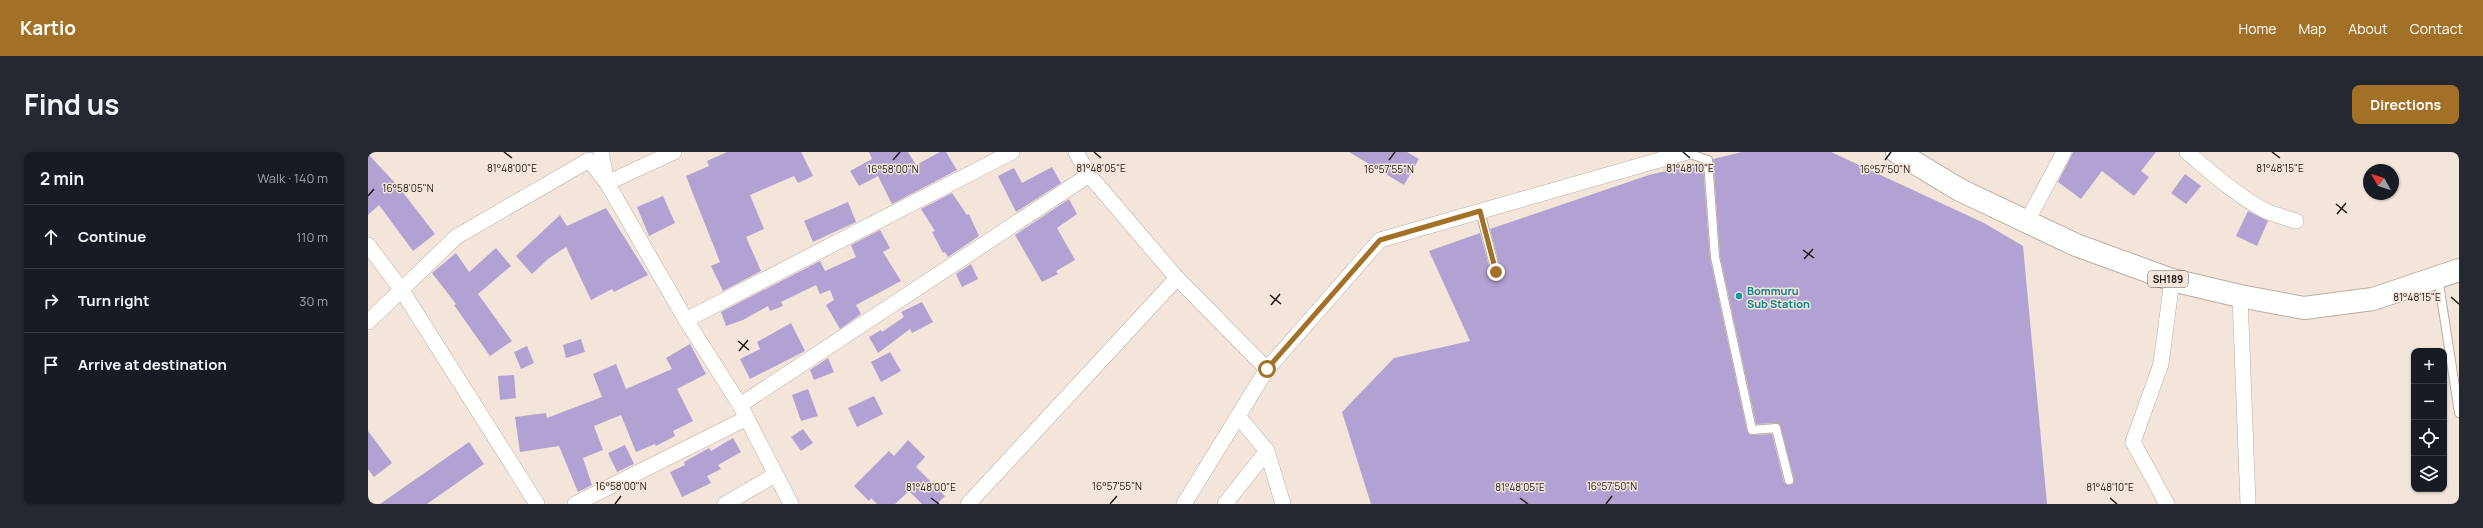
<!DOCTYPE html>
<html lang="en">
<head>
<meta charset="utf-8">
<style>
	body { margin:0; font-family:Manrope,sans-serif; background:#242831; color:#f1f3f6 }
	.controls { position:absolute; right:12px; bottom:12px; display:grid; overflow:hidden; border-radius:8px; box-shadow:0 1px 3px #0004 }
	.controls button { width:36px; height:36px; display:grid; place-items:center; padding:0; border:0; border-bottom:1px solid #363941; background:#171b24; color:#f1f3f6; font:20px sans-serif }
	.compass { position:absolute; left:1995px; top:12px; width:36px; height:36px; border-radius:50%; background:#171b24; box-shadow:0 1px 3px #0004; rotate:309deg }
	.stop { position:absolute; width:12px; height:12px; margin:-9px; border:3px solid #a27026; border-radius:50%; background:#fff }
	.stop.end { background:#a27026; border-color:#fff; box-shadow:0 1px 4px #0008 }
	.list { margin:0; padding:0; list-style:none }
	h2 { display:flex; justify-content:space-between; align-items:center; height:52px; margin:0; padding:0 16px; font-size:17px }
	h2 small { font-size:13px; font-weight:400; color:#9ea1a6 }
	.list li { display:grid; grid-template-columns:26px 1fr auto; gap:12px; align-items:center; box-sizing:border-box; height:64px; padding:0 16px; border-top:1px solid #363941 }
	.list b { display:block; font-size:15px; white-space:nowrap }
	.list em { font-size:13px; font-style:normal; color:#9ea1a6 }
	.icon { flex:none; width:22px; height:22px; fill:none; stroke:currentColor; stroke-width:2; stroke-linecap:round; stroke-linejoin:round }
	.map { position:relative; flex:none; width:2091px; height:352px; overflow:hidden; border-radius:8px }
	header { display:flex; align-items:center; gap:24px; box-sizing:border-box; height:56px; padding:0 20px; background:#a27026; color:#fff }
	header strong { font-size:19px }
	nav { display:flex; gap:22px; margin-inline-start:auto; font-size:14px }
	.intro { display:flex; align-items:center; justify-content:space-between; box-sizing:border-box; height:96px; padding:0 24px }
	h1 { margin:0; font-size:28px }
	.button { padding:10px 18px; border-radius:8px; background:#a27026; color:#fff; font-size:14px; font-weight:700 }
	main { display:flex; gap:24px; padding:0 24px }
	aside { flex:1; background:#171b24; border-radius:8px; box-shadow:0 1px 3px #0004 }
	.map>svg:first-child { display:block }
	.building { fill:#b2a2d3 }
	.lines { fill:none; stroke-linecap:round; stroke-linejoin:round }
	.service-casing { stroke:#baada2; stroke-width:10 }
	.minor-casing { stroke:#baada2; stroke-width:16 }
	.primary-casing { stroke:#baada2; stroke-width:24 }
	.service { stroke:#fff; stroke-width:8 }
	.minor { stroke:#fff; stroke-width:15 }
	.primary { stroke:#fff; stroke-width:22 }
	.route { stroke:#a27026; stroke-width:5 }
	.ticks { fill:none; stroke:#1f1a17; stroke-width:1.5 }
	.culture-dot { fill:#0f9aa8; stroke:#f3e5da; stroke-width:1.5 }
	.labels { text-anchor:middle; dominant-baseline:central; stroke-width:3; stroke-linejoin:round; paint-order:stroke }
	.shield { fill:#f3e5da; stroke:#5f5752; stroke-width:1 }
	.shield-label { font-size:10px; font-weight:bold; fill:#1f1a17 }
	.culture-label { font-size:11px; font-weight:bold; fill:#0d838f; stroke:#f3e5da; text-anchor:start }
	.ticks-label { font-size:10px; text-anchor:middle; fill:#1f1a17; stroke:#f3e5da; stroke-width:3; stroke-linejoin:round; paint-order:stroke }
</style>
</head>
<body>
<header>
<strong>Kartio</strong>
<nav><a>Home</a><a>Map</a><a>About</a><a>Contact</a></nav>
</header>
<div class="intro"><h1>Find us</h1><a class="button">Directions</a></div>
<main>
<aside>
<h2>2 min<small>Walk · 140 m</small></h2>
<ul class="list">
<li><svg class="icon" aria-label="ahead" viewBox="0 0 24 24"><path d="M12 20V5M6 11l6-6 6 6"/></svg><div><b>Continue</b></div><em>110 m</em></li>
<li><svg class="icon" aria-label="right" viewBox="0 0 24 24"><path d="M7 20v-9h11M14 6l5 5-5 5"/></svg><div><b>Turn right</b></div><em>30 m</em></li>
<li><svg class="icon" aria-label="arrive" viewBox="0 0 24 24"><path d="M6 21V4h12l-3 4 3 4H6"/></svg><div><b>Arrive at destination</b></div></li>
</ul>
</aside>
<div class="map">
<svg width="2091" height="352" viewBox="0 0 2091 352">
	<rect width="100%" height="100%" fill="#f3e5da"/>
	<!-- building -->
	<g class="building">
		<polygon points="359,0 433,0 445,24 430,31 426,24 382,43 396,77 378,85 393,119 355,139 343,114 352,110 318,24 341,14 339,9"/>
		<polygon points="501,0 540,0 548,13 572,0 578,0 589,18 524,52 510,24 491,34 482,19 504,7"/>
		<polygon points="981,0 1039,0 1051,7 1036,33"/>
		<polygon points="1374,0 1463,0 1616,71 1655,94 1679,352 1003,352 974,260 1026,206 1102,189 1061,99 1112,81 1123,121 1130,125 1133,119 1122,77 1281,23 1331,11 1335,12 1342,106 1379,279 1384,283 1404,282 1416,330 1420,333 1425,332 1426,327 1412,273 1408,271 1388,272 1352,104 1345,7"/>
		<polygon points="1705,0 1788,0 1773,19 1781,25 1766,44 1734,19 1713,47 1690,30"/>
		<polygon points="0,2 30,34 67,82 45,99 11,53 0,63"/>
		<polygon points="684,15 693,31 648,60 630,24 646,16 654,31"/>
		<polygon points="1817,22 1833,34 1818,52 1803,41"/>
		<polygon points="584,41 599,63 601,62 611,84 580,105 577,100 575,101 564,80 567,79 553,57"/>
		<polygon points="295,44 307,71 281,84 269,55"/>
		<polygon points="701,47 709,62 689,76 707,108 688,119 690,122 674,130 647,83"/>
		<polygon points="480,50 488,70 445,90 436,69"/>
		<polygon points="238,56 280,123 246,140 244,137 223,148 198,95 180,107 164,122 148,104 192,63 199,74"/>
		<polygon points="1880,59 1900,69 1889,94 1868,84"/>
		<polygon points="512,78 522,96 515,100 533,129 488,153 493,162 472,177 458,153 466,148 462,138 452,142 448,133 413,150 415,154 402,159 400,154 375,168 358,174 353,160 452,109 457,119 488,105 483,93"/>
		<polygon points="128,96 143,114 110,142 144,189 122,204 86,153 88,152 64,121 88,101 101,120"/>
		<polygon points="603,112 610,127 594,135 588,122"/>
		<polygon points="554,150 565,170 544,181 542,177 510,201 501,185 513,178 514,180 536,165 533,160"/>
		<polygon points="423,171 437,199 382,227 372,207 392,197 389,190"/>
		<polygon points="213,187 217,200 198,206 195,193"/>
		<polygon points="322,192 338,222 309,237 325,269 305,279 307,284 288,294 287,292 268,300 253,263 226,274 235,298 215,306 224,333 210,340 191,294 152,300 147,265 178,261 179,266 234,245 225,222 248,212 258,237 304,217 298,206"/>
		<polygon points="159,194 166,211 153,217 146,200"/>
		<polygon points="522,200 533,219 513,230 503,210"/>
		<polygon points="460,206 466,220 446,228 442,218"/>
		<polygon points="146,223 148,246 132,248 130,224"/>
		<polygon points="440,237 450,264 433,269 424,243"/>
		<polygon points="506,244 515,262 489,275 480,256"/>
		<polygon points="435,277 445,291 433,299 423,285"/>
		<polygon points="0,279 24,311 6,325 0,317"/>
		<polygon points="365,286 373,300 350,313 353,317 339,324 343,331 314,345 302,320 317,313 316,310 341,296 343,299"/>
		<polygon points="540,288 557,305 548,315 577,344 569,352 554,352 541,339 527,352 509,352 503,346 501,349 486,334 521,299 526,304"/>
		<polygon points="101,290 116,312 59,352 12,352"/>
		<polygon points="257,293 266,312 249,320 240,301"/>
	</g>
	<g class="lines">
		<defs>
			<g id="service">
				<polyline points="1319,1 1340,8 1347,105 1384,278 1408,276 1421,328"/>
				<polyline points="1112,59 1128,120"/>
				<polyline points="2070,125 2091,261"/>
			</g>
			<g id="minor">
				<polyline points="233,0 239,31 318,168 372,253 423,352"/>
				<polyline points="708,0 721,23"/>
				<path d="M1819,0C1844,21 1869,44 1898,59C1908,63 1918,66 1928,69"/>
				<polyline points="1658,71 1696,0"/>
				<polyline points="0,93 33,137 169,352"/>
				<polyline points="1872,144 1880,352"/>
				<polyline points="318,168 644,0"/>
				<polyline points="0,170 88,85 221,8 239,31 306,0"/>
				<polyline points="372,253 721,23 809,126 899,217"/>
				<polyline points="870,264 899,299 915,352"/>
				<polyline points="207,352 379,266"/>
				<polyline points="357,352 407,323"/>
				<polyline points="600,352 809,126"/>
				<polyline points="816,352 899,217 1012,88 1319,0"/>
				<polyline points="857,352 899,299"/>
				<polyline points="1799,352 1765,290 1793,212 1804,128"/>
			</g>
			<polyline id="primary" points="1529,0 1592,38 1708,93 1804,128 1872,144 1936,156 2005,147 2091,118"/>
		</defs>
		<!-- service casing -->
		<use href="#service" class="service-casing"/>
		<!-- minor casing -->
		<use href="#minor" class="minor-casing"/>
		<!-- primary casing -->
		<use href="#primary" class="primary-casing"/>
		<!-- service -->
		<use href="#service" class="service"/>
		<!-- minor -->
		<use href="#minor" class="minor"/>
		<!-- primary -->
		<use href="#primary" class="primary"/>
	</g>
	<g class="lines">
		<!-- route -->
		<polyline class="route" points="899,217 1012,88 1112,59 1128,120"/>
	</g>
	<!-- ticks -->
	<path class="ticks" d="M136,0L144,6M726,0L733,6M1315,0L1322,6M1904,0L1912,6M525,8L532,0M1021,8L1027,0M1517,8L1523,0M0,44L6,37M1968,52L1979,61M1969,62L1978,51M1435,98L1446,106M1436,107L1445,97M902,143L913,152M2083,145L2091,152M903,153L912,142M370,189L381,198M371,199L380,188M563,346L571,352M1152,346L1160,352M1742,346L1749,352M247,352L253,344M742,352L749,344M1238,352L1244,344"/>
	<!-- markers -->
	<circle class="culture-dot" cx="1371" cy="144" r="4"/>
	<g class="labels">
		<!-- shield labels -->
		<rect class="shield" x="1780" y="119" width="40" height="16" rx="3"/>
		<g class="shield-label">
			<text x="1800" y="127">SH189</text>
		</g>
		<!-- culture labels -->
		<g class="culture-label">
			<text x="1379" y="138">Bommuru<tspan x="1379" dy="13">Sub Station</tspan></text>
		</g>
	</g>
	<g class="ticks-label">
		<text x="144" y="20">81°48'00"E</text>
		<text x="733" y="20">81°48'05"E</text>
		<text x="1322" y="20">81°48'10"E</text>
		<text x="1912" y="20">81°48'15"E</text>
		<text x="525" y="21">16°58'00"N</text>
		<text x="1021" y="21">16°57'55"N</text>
		<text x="1517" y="21">16°57'50"N</text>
		<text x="40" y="40">16°58'05"N</text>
		<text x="2049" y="149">81°48'15"E</text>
		<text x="253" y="338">16°58'00"N</text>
		<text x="749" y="338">16°57'55"N</text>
		<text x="1244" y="338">16°57'50"N</text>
		<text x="563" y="339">81°48'00"E</text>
		<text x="1152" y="339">81°48'05"E</text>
		<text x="1742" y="339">81°48'10"E</text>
	</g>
</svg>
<div class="controls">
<button>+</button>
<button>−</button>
<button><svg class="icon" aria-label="locate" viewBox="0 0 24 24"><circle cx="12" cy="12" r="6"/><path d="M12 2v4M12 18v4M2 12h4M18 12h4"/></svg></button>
<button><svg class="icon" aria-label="layers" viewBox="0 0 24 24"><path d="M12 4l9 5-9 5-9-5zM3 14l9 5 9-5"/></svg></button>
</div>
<svg class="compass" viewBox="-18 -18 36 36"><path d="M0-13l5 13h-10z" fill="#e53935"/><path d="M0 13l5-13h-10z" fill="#9ea1a6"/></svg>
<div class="stop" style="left:899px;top:217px"></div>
<div class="stop end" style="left:1128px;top:120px"></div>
</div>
</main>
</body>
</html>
